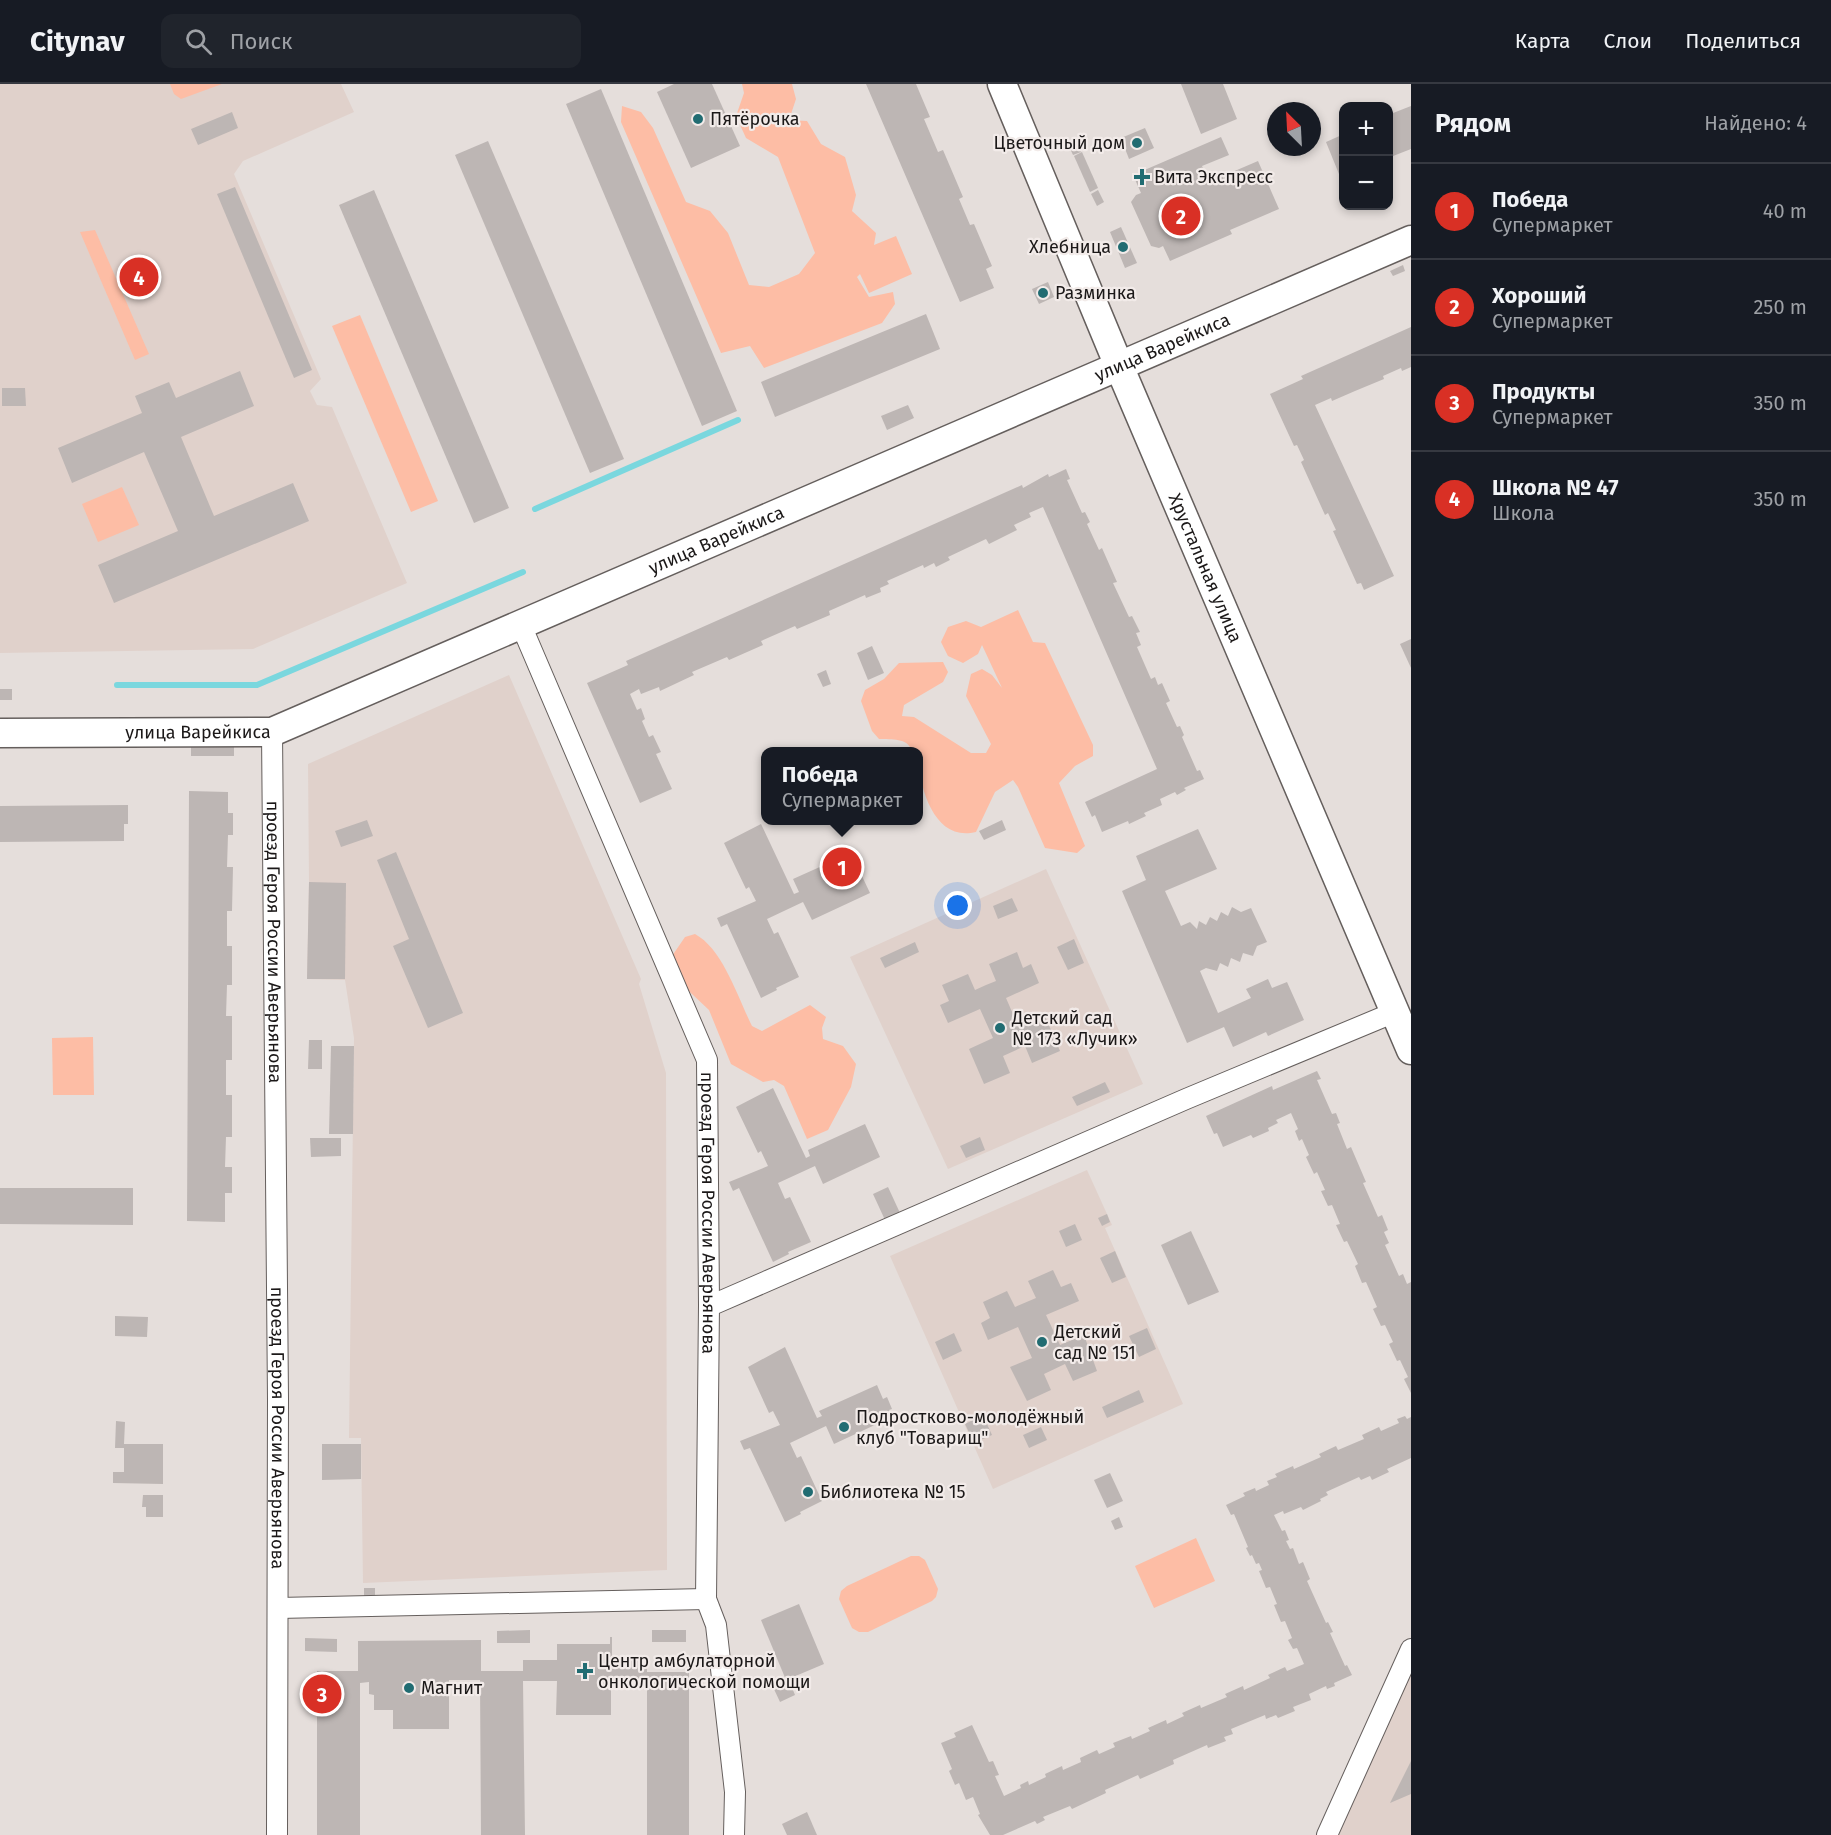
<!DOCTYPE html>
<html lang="ru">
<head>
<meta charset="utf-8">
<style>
	body { margin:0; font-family:"Fira Sans",sans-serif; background:#20242c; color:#f1f3f6 }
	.controls { position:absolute; right:18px; top:18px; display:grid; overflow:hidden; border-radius:12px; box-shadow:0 3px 9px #0003 }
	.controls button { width:54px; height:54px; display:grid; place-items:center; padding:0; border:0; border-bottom:2px solid #363941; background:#171b24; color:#f1f3f6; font:30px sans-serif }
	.compass { position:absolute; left:1267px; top:18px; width:54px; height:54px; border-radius:50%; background:#171b24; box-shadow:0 3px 9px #0003; rotate:336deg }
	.you { position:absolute; left:958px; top:822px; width:21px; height:21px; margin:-15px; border:4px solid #fff; border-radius:50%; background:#1a73e8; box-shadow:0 0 0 9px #1a73e833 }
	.badge { display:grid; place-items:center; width:39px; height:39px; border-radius:50%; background:#d93025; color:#fff; font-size:20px; font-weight:700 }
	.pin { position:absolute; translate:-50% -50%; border:3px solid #fff; box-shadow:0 2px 6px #0006 }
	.popup { position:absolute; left:761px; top:663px; width:162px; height:78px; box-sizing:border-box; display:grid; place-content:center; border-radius:12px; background:#171b24; filter:drop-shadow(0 2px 4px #0005); font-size:20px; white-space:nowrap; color:#9ea1a6 }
	.popup b { font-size:22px; color:#f1f3f6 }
	.popup::after { content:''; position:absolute; left:50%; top:100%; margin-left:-12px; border:12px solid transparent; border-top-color:#171b24 }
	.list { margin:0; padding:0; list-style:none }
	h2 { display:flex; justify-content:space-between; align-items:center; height:78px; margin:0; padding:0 24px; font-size:26px }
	h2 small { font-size:20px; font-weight:400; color:#9ea1a6 }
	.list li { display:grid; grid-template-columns:39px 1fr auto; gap:18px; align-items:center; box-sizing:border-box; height:96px; padding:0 24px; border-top:2px solid #363941 }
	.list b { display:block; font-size:22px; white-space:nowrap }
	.list p { margin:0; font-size:20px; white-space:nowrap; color:#9ea1a6 }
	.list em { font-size:20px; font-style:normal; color:#9ea1a6 }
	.icon { flex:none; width:33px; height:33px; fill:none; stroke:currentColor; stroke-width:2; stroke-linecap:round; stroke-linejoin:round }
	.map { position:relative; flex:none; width:1411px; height:1751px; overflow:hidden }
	header { display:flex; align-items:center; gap:36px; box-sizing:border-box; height:84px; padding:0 30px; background:#171b24; border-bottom:2px solid #363941 }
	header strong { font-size:28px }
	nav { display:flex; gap:33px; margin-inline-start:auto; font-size:21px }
	.search { width:420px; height:54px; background:#20242c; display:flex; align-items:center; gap:15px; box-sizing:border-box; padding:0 21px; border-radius:12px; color:#9ea1a6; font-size:22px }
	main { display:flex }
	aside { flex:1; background:#171b24 }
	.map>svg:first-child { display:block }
	.built { fill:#e0d1cb }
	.green { fill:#fdbda5 }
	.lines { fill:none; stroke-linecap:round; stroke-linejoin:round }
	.stream { stroke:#7ad7de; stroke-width:6 }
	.building { fill:#bdb6b4 }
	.street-casing { stroke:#655f5d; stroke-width:22 }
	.secondary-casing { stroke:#655f5d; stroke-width:31 }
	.street { stroke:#fff; stroke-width:20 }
	.secondary { stroke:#fff; stroke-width:28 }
	.poi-dot { fill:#216c72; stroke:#f2ebe9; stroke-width:2 }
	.labels { text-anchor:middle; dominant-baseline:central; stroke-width:4.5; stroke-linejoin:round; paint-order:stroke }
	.poi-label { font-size:18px; fill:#1b1818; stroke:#f2ebe9; text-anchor:start }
	.street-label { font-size:18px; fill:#1b1818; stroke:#f2ebe9 }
</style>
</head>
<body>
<header>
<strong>Citynav</strong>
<div class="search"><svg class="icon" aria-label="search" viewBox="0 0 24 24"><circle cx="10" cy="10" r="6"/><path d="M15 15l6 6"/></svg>Поиск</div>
<nav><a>Карта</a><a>Слои</a><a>Поделиться</a></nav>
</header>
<main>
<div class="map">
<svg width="1411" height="1751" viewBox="0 0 1411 1751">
	<rect width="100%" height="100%" fill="#e5dedb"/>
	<!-- built -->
	<g class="built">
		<polygon points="0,0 341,0 354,28 243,77 234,90 321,295 310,307 317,321 332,323 407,499 253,565 0,569"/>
		<polygon points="509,591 641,895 639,900 666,989 667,1486 363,1499 361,1354 349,1354 354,954 345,896 307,895 309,798 308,680"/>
		<polygon points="1046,785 1143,1000 948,1085 850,873"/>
		<polygon points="1087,1086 1112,1141 1105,1144 1183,1320 993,1405 890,1172"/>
		<polygon points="1411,1590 1411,1751 1338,1751"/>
	</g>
	<!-- green -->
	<g class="green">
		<polygon points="170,0 222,0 181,15 174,10"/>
		<polygon points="742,0 792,0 796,15 789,36 807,37 821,60 845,73 856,111 852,127 876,149 874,161 896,152 912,190 869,209 860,190 857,193 869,213 893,208 895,220 882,239 764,284 750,262 721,269 621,38 622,22 641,28 653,44 686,118 710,127 728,149 749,201 769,203 799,190 815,169 778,73 746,54 736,32 744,9"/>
		<polygon points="95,146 149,270 135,276 80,148"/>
		<polygon points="360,231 438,417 411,428 332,242"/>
		<polygon points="122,403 139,441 98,458 82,420"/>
		<path d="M1018,526L1033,558L1045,559L1093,661V672L1075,682L1059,699L1085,762L1077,769L1045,764L1018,703L1013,696L995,708L976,748C933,759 918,700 918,668L912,667C907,653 892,656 879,655L872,647L861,617L865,606L884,595L899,579L943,578L948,588L943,598L904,621L902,632L914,633L971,669H986L991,660L966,612L971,590L982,585L992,591L1002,604L982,561L978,570L963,579L948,572L941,558L948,543L966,537L981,543Z"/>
		<path d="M695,850C723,865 738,914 752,942L762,947L810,921L826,933L822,944L823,955L843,962L856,980L851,1003L828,1046L807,1055L784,1002L774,996L763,998L731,980L709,926L676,895L672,872L685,853Z"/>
		<polygon points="93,953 94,1011 53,1011 52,954"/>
		<polygon points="1196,1454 1215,1497 1154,1524 1135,1482"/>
		<polygon points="911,1472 919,1472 925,1476 938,1505 936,1513 932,1517 868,1548 859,1548 852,1544 839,1515 841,1507 847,1502"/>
	</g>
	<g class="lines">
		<!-- stream -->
		<g class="stream">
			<polyline points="535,425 738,336"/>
			<polyline points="117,601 257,601 523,488"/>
		</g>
	</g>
	<!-- building -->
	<g class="building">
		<polygon points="674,0 712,0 740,62 691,84 657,8"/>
		<polygon points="866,0 916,0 930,33 924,35 938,68 943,66 963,113 959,115 970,141 974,140 992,182 986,185 994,204 960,218"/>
		<polygon points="1181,0 1223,0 1237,35 1201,50"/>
		<polygon points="601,5 737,327 702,342 566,20"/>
		<polygon points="1411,22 1411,65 1388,74 1388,31"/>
		<polygon points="232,28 238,44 198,61 191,45"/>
		<polygon points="1145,44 1154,64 1129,75 1121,54"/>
		<polygon points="1344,50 1344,94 1341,95 1326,58"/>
		<polygon points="1221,53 1229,71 1202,82 1209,98 1258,77 1279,125 1230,146 1232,150 1170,177 1163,162 1159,164 1151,162 1131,118 1136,111 1141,109 1133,91"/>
		<polygon points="488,57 624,375 590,389 455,71"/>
		<polygon points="1076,57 1081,68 1073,71 1068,60"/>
		<polygon points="1082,68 1098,104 1090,108 1074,72"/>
		<polygon points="235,103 312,286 294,294 217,110"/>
		<polygon points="374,106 509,424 474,439 339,121"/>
		<polygon points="1098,106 1104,118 1097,122 1091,110"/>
		<polygon points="1121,143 1137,179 1125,184 1110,148"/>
		<polygon points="1403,181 1405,187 1393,192 1390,187"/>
		<polygon points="1048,198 1054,213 1039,220 1032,205"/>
		<polygon points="926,230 940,265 775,333 761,298"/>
		<polygon points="1411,243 1411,283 1402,287 1401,284 1383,292 1384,295 1355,307 1332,317 1331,314 1315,321 1394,492 1364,506 1361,499 1357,500 1333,447 1336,446 1328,429 1325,431 1301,378 1304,376 1297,361 1294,362 1270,310 1303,295 1301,292"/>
		<polygon points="240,287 254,322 181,353 214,432 293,399 309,437 114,519 98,481 178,447 144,368 72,399 58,364 142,329 135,312 169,298 176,314"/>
		<polygon points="2,304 25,304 26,322 2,322"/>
		<polygon points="908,321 914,334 887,346 881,332"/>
		<polygon points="1066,385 1070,395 1067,396 1082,429 1085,428 1090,438 1087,440 1099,466 1102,464 1117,498 1113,499 1129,533 1132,532 1140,548 1136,549 1141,561 1137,563 1151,595 1155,593 1158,601 1162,599 1170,617 1166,619 1177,643 1180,642 1184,651 1182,653 1197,687 1200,686 1204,695 1184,704 1186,706 1177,711 1175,708 1160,715 1162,721 1144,729 1146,732 1129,740 1128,737 1102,748 1095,731 1092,733 1085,718 1157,685 1043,423 1029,429 1031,433 1014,441 1017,446 989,460 986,455 948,473 950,476 936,483 934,479 924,484 923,481 887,497 889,500 880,504 881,508 866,514 865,511 829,527 830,531 797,545 795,542 761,557 763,561 729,576 727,573 692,588 694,591 660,607 659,603 641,610 639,605 630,610 637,626 641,624 645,635 642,637 649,653 653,651 661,668 656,670 672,705 640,719 587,599 628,581 626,577 1022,401 1023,404 1048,390 1049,393"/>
		<polygon points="1411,555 1411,584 1400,560"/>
		<polygon points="872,562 884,589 868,596 857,569"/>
		<polygon points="826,586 831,600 823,603 817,590"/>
		<rect x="0" y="605" width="12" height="11"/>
		<rect x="191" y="661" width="43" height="11"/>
		<polygon points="189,707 228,708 228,729 233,729 233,751 228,751 227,783 233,783 232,827 227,827 227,862 232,862 232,901 227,901 226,932 232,932 232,976 226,976 226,1011 232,1011 232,1053 226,1053 225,1083 232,1083 232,1109 225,1109 225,1138 187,1137"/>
		<polygon points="128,721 128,740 124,740 124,757 0,758 0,722"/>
		<polygon points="367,736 373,752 341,763 335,747"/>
		<polygon points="1002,736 1006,746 984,756 979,747"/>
		<polygon points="761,740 794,810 799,808 793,795 851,769 870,809 812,836 803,818 767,835 774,850 778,848 799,893 776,904 777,906 761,914 727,840 721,843 717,834 756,817 749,803 746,805 724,759"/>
		<polygon points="1198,745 1217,785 1165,807 1181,842 1190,838 1197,845 1199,837 1206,841 1210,833 1217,837 1221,828 1228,832 1232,823 1241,828 1251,824 1267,858 1257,862 1253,872 1243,869 1240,878 1231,874 1228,883 1220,879 1217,887 1206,884 1200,887 1218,929 1251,914 1246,905 1268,895 1272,904 1287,898 1304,936 1268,952 1266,948 1233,963 1224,943 1187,959 1122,807 1146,796 1136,772"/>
		<polygon points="396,768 463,929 428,944 393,862 409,855 377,776"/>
		<polygon points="309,798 346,799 345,895 307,895"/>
		<polygon points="1012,814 1018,827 998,835 993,822"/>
		<polygon points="1074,855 1084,879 1068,886 1057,863"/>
		<polygon points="915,858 919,868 885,884 880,874"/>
		<polygon points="1017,868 1023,884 1031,880 1039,899 1006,914 1019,944 1045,932 1060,967 1032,979 1025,962 1003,972 1010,989 984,1000 969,965 993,954 980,925 948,939 940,921 949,917 942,901 968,890 975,906 986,901 996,897 989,880"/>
		<polygon points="309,956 322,956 322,985 308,985"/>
		<polygon points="331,962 354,962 353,1050 329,1050"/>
		<polygon points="1317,987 1321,995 1317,996 1332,1030 1336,1029 1340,1039 1337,1040 1347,1065 1351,1063 1366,1098 1363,1099 1378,1133 1382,1131 1388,1146 1384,1148 1389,1159 1385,1161 1399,1192 1403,1190 1407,1200 1411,1198 1411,1309 1404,1295 1408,1293 1400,1276 1397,1277 1389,1260 1393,1258 1385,1241 1381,1242 1373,1225 1377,1223 1366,1198 1362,1199 1355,1182 1358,1180 1347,1157 1344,1158 1336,1141 1340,1140 1332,1121 1328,1122 1321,1107 1325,1106 1317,1088 1314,1090 1306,1073 1309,1071 1302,1055 1299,1057 1295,1047 1298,1045 1291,1029 1276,1036 1278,1039 1268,1044 1269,1047 1253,1054 1251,1051 1223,1063 1217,1049 1214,1050 1206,1032 1272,1002 1273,1006"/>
		<polygon points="1105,998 1110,1008 1077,1022 1072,1013"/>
		<polygon points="773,1004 806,1074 810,1072 808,1066 865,1040 880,1073 823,1100 815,1082 778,1099 785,1115 790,1113 811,1158 788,1168 789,1170 773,1178 739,1104 733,1107 729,1098 768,1082 761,1067 758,1069 736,1023"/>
		<polygon points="980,1053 985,1066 966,1074 960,1062"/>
		<polygon points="310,1054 341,1054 341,1072 311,1073"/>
		<polygon points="888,1103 900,1129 885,1136 873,1110"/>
		<polygon points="0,1104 133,1104 133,1141 0,1140"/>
		<polygon points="1107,1130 1110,1138 1102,1142 1098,1134"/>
		<polygon points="1075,1140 1082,1156 1066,1163 1059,1147"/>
		<polygon points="1191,1147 1219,1208 1188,1221 1161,1161"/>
		<polygon points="1115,1167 1126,1193 1112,1199 1100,1174"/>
		<polygon points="1053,1186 1061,1203 1071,1199 1079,1217 1046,1231 1060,1261 1084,1251 1097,1287 1073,1297 1065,1280 1044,1290 1051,1306 1027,1317 1010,1283 1032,1274 1018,1243 988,1256 981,1239 990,1234 983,1218 1007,1207 1015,1223 1036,1214 1028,1197"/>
		<polygon points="115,1232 148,1233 147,1253 115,1252"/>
		<polygon points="1147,1244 1156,1265 1139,1273 1129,1252"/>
		<polygon points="954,1249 962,1267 943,1276 935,1258"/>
		<polygon points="785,1263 817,1334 822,1332 819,1327 877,1301 883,1315 887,1313 892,1325 889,1326 892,1333 834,1360 826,1342 790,1359 797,1374 801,1372 822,1417 800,1428 801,1430 785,1438 750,1364 744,1366 740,1357 780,1341 773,1327 769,1329 748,1283"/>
		<polygon points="1139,1306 1144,1318 1107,1334 1102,1323"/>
		<polygon points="983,1331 992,1351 974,1359 965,1340"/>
		<polygon points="1405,1332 1407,1335 1411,1333 1411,1374 1387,1385 1389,1388 1372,1396 1370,1392 1361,1396 1359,1393 1326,1408 1328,1411 1320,1415 1321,1417 1303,1426 1301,1423 1284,1430 1283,1427 1274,1431 1282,1447 1285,1446 1289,1456 1286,1457 1290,1465 1293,1464 1299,1480 1303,1478 1310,1495 1307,1497 1326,1539 1328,1538 1333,1548 1330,1549 1345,1582 1347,1581 1352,1591 1334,1599 1335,1602 1327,1605 1326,1602 1309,1610 1311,1616 1293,1623 1295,1627 1278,1634 1276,1631 1266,1635 1265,1631 1231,1645 1233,1650 1224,1653 1226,1657 1208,1664 1207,1661 1173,1676 1174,1680 1140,1695 1138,1691 1105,1706 1106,1709 1072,1725 1070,1722 1043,1733 1045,1736 1037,1740 1035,1737 1003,1751 990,1751 978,1731 980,1730 973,1713 966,1716 959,1699 955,1701 949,1687 952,1685 941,1659 956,1653 954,1649 972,1641 989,1678 993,1677 999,1691 995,1692 1004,1712 1021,1704 1020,1701 1028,1697 1029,1701 1046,1693 1045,1690 1062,1682 1063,1686 1081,1678 1080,1674 1097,1666 1099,1670 1115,1663 1113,1659 1131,1652 1132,1655 1150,1647 1148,1644 1166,1636 1167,1640 1184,1632 1182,1629 1200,1621 1201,1624 1227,1613 1225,1610 1243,1602 1244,1606 1270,1594 1268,1591 1285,1583 1287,1587 1304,1580 1297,1564 1293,1565 1288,1556 1292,1554 1285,1537 1281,1538 1274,1521 1277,1520 1270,1503 1266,1504 1259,1487 1262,1486 1259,1479 1256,1480 1252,1471 1250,1472 1246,1464 1248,1463 1234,1430 1231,1431 1226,1421 1245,1412 1243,1409 1255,1404 1256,1407 1269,1401 1267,1397 1277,1393 1275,1390 1293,1382 1294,1385 1321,1373 1319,1370 1336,1362 1338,1366 1364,1355 1362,1351 1379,1343 1381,1347 1399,1339 1397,1335"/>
		<polygon points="116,1337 125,1338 124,1360 163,1360 163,1400 113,1399 113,1388 124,1388 124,1364 115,1364"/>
		<polygon points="1041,1343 1047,1356 1029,1364 1023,1351"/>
		<polygon points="322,1360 361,1360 361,1395 322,1396"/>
		<polygon points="1110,1389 1123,1417 1107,1424 1094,1396"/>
		<polygon points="143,1411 163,1411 163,1433 146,1433 146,1423 142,1423"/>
		<polygon points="1119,1433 1123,1443 1115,1446 1111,1437"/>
		<rect x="364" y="1504" width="11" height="13"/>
		<polygon points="799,1520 824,1580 786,1596 761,1536"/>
		<polygon points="530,1546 530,1559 497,1559 497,1547"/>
		<rect x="652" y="1546" width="34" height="12"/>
		<polygon points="610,1553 612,1553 612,1576 647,1576 647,1588 689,1588 689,1751 647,1751 647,1598 611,1597 611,1631 556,1631 557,1597 523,1597 525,1751 481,1751 480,1596 449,1596 449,1645 393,1645 393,1626 374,1626 374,1611 369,1610 369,1598 360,1599 360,1751 317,1751 317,1587 358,1587 358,1557 481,1556 481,1587 523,1587 523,1576 557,1576 557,1560 610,1560"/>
		<polygon points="305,1554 337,1555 337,1568 305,1567"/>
		<polygon points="789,1596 795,1611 780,1618 773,1603"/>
		<polygon points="1411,1677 1411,1710 1390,1719"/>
		<polygon points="807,1728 817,1751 787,1751 782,1740"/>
	</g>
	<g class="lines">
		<defs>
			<g id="street">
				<path id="s1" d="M521,541L707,976L709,1221L706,1515L716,1541L735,1708L734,1751"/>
				<path id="s2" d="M272,648L278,1315L277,1751"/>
				<polyline points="709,1221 712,1221 1186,1015 1395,928"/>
				<polyline points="278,1524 706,1515"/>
				<polyline points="1327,1751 1411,1565"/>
			</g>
			<g id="secondary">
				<path id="s3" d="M1002,0L1119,282L1411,966"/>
				<path id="s4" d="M0,649L272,648L1411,156"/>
			</g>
		</defs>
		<!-- street casing -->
		<use href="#street" class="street-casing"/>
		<!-- secondary casing -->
		<use href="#secondary" class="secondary-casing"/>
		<!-- street -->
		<use href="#street" class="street"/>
		<!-- secondary -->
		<use href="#secondary" class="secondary"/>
	</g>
	<!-- markers -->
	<g class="poi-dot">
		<circle cx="698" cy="35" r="6"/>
		<circle cx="1137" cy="59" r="6"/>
		<path d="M1139 84h6v6h6v6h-6v6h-6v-6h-6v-6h6z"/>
		<circle cx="1123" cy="163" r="6"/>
		<circle cx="1043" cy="209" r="6"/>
		<circle cx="1000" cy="944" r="6"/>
		<circle cx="1042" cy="1258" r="6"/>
		<circle cx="844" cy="1343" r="6"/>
		<circle cx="808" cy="1408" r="6"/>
		<path d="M582 1578h6v6h6v6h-6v6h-6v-6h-6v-6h6z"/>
		<circle cx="409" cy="1604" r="6"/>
	</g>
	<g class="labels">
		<!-- poi labels -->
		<g class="poi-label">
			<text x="710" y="35">Пятёрочка</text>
			<text x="1125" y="59" text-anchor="end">Цветочный дом</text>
			<text x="1154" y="93">Вита Экспресс</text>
			<text x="1111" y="163" text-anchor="end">Хлебница</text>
			<text x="1055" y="209">Разминка</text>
			<text x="1012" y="934">Детский сад<tspan x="1012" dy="21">№ 173 «Лучик»</tspan></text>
			<text x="1054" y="1248">Детский<tspan x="1054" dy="21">сад № 151</tspan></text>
			<text x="856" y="1333">Подростково-молодёжный<tspan x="856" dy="21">клуб "Товарищ"</tspan></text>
			<text x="820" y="1408">Библиотека № 15</text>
			<text x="598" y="1577">Центр амбулаторной<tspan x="598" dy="21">онкологической помощи</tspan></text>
			<text x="421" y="1604">Магнит</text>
		</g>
		<!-- street labels -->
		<g class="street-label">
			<text stroke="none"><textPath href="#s4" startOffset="1242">улица Варейкиса</textPath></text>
			<text stroke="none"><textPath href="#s4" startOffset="756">улица Варейкиса</textPath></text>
			<text stroke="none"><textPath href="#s3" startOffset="525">Хрустальная улица</textPath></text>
			<text stroke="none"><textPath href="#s4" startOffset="198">улица Варейкиса</textPath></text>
			<text stroke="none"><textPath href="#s2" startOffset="210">проезд Героя России Аверьянова</textPath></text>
			<text stroke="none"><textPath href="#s1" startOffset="626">проезд Героя России Аверьянова</textPath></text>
			<text stroke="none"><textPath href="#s2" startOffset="696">проезд Героя России Аверьянова</textPath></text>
		</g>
	</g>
</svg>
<div class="controls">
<button>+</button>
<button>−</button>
</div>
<svg class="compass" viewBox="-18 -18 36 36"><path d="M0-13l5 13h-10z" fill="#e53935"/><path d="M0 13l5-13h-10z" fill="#9ea1a6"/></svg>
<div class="you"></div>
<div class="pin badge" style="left:842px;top:783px">1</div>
<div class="popup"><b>Победа</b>Супермаркет</div>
<div class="pin badge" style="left:1181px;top:132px">2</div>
<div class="pin badge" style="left:322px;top:1610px">3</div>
<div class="pin badge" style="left:139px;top:193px">4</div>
</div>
<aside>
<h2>Рядом<small>Найдено: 4</small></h2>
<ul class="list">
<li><span class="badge">1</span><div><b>Победа</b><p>Супермаркет</p></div><em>40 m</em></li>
<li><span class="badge">2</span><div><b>Хороший</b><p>Супермаркет</p></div><em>250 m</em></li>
<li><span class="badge">3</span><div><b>Продукты</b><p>Супермаркет</p></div><em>350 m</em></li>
<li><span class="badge">4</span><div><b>Школа № 47</b><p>Школа</p></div><em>350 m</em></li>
</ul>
</aside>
</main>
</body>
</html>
